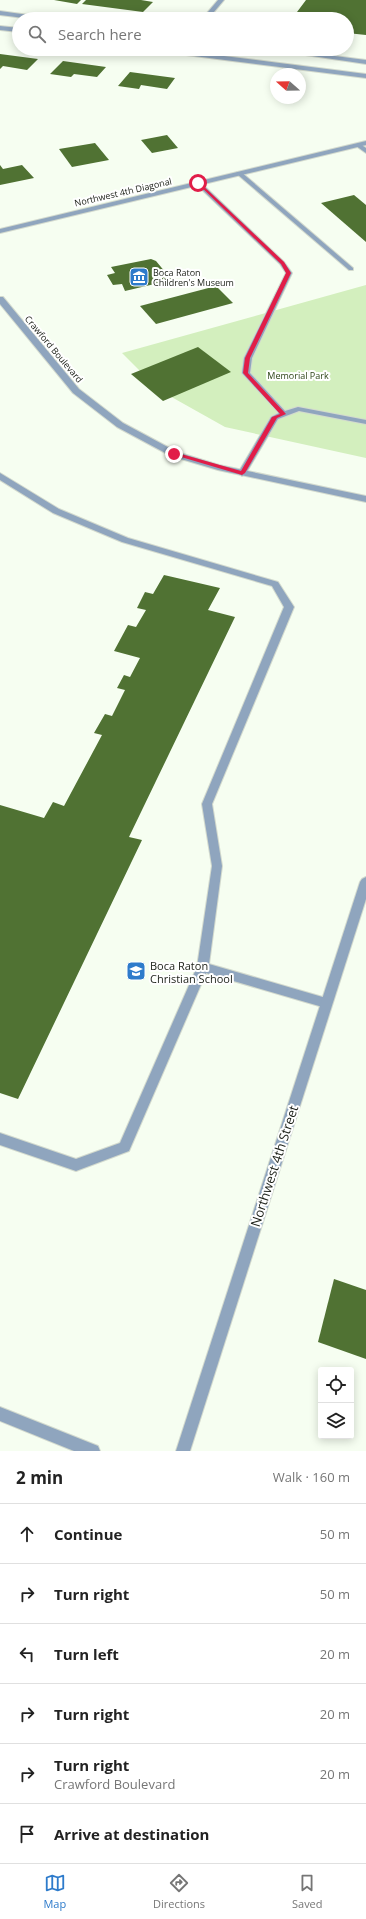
<!DOCTYPE html>
<html lang="en">
<head>
<meta charset="utf-8">
<style>
	body { margin:0; font-family:"Open Sans",sans-serif; background:#f2f2f2; color:#222 }
	.controls { position:absolute; right:12px; bottom:12px; display:grid; overflow:hidden; border-radius:4px; box-shadow:0 2px 10px #0003 }
	.controls button { width:36px; height:36px; display:grid; place-items:center; padding:0; border:0; border-bottom:1px solid #e0e0e0; background:#fff; color:#222; font:20px sans-serif }
	.compass { position:absolute; left:270px; top:68px; width:36px; height:36px; border-radius:50%; background:#fff; box-shadow:0 2px 10px #0003; rotate:290deg }
	.stop { position:absolute; width:12px; height:12px; margin:-9px; border:3px solid #e11d48; border-radius:50%; background:#fff }
	.stop.end { background:#e11d48; border-color:#fff; box-shadow:0 1px 4px #0008 }
	.list { margin:0; padding:0; list-style:none }
	h2 { display:flex; justify-content:space-between; align-items:center; height:52px; margin:0; padding:0 16px; font-size:17px }
	h2 small { font-size:13px; font-weight:400; color:#767676 }
	.list li { display:grid; grid-template-columns:26px 1fr auto; gap:12px; align-items:center; box-sizing:border-box; height:60px; padding:0 16px; border-top:1px solid #e0e0e0 }
	.list b { display:block; font-size:15px; white-space:nowrap }
	.list p { margin:0; font-size:13px; white-space:nowrap; color:#767676 }
	.list em { font-size:13px; font-style:normal; color:#767676 }
	.icon { flex:none; width:22px; height:22px; fill:none; stroke:currentColor; stroke-width:2; stroke-linecap:round; stroke-linejoin:round }
	.map { position:relative; flex:none; width:366px; height:1451px; overflow:hidden }
	.search { position:absolute; background:#fff; box-shadow:0 2px 10px #0003; left:12px; right:12px; top:12px; height:44px; display:flex; align-items:center; gap:10px; box-sizing:border-box; padding:0 14px; border-radius:22px; color:#767676; font-size:15px }
	.sheet { height:412px; background:#fff }
	nav { display:flex; justify-content:space-around; align-items:center; box-sizing:border-box; height:56px; border-top:1px solid #e0e0e0; background:#fff; font-size:11px; color:#767676 }
	nav a { display:grid; justify-items:center; gap:2px }
	nav .on { color:#2e7bcb }
	.map>svg:first-child { display:block }
	.green { fill:#d3efbe }
	.building { fill:#507233 }
	.lines { fill:none; stroke-linecap:round; stroke-linejoin:round }
	.service-casing { stroke:#d3dace; stroke-width:2 }
	.minor-casing { stroke:#d3dace; stroke-width:2 }
	.tertiary-casing { stroke:#d3dace; stroke-width:2 }
	.service { fill:#8fa5be; fill-rule:evenodd }
	.minor { fill:#8fa5be; fill-rule:evenodd }
	.tertiary { fill:#8fa5be; fill-rule:evenodd }
	.route { fill:#e11d48 }
	.labels { text-anchor:middle; dominant-baseline:central; stroke-width:4; stroke-linejoin:round; paint-order:stroke }
	.far-street-label { font-size:9px; fill:#1b1f17; stroke:#fff }
	.far-poi-label { font-size:9px; fill:#1b1f17; stroke:#fff; text-anchor:start }
	.far-park-label { font-size:9px; fill:#2c4416; stroke:#fff }
	.poi-label { font-size:11px; fill:#1b1f17; stroke:#fff; text-anchor:start }
	.near-street-label { font-size:13px; fill:#1b1f17; stroke:#fff }
</style>
</head>
<body>
<div class="map">
<svg width="366" height="1451" viewBox="0 0 366 1451">
	<rect width="100%" height="100%" fill="#f6fef1"/>
	<!-- green -->
	<polygon class="green" points="366,285 366,458 225,427 159,390 122,353"/>
	<!-- building -->
	<g class="building">
		<polygon points="54,0 81,0 77,4"/>
		<polygon points="86,0 141,0 153,2 143,12 82,4"/>
		<polygon points="306,0 366,0 366,35 347,33 347,19 288,19 285,17 300,14 297,12"/>
		<polygon points="0,54 38,59 27,70 3,66 0,69"/>
		<polygon points="63,61 106,67 97,77 74,74 71,77 50,74"/>
		<polygon points="130,72 175,78 167,89 141,85 139,89 118,86"/>
		<polygon points="167,135 178,148 152,153 141,140"/>
		<polygon points="95,143 109,160 72,167 59,149"/>
		<polygon points="0,165 3,169 22,165 34,178 0,185"/>
		<polygon points="354,195 366,205 366,242 321,203"/>
		<polygon points="151,259 156,261 171,279 163,282 125,291 122,284 113,285 107,275 115,273 111,267"/>
		<polygon points="216,286 233,303 156,324 140,306"/>
		<polygon points="198,347 231,372 163,401 131,374"/>
		<polygon points="164,575 220,588 208,610 235,617 129,837 142,840 18,1099 0,1093 0,805 44,818 53,802 64,806 102,735 94,733 105,714 112,716 125,690 117,688 124,675 130,677 140,658 114,651 128,625 136,627 146,610 137,608 145,592 153,594"/>
		<polygon points="334,1279 366,1290 366,1359 318,1342"/>
	</g>
	<g class="lines">
		<defs>
			<g id="service">
				<polygon points="218,0 224,0 208,19 202,19"/>
				<polygon points="356,144 360,144 366,148 366,153 356,146"/>
				<polygon points="237,172 241,172 353,268 353,270 349,270 237,174"/>
				<polygon points="196,182 200,182 284,262 292,273 252,358 250,373 285,411 298,407 366,420 366,424 299,411 278,419 246,473 242,476 238,473 271,417 279,413 242,373 244,358 286,273 280,264 196,184"/>
				<polygon points="0,473 59,509 128,538 278,582 294,607 212,804 222,866 209,964 326,998 330,999 332,1003 330,1007 326,1008 206,973 129,1151 76,1171 0,1145 0,1133 76,1159 120,1143 197,967 212,866 202,804 284,607 272,586 122,542 53,513 0,480"/>
			</g>
			<g id="minor">
				<polygon points="366,141 366,145 0,233 0,229"/>
				<polygon points="0,297 3,297 79,389 123,423 177,452 219,465 366,496 366,502 218,470 171,456 117,427 73,393 0,304"/>
				<polygon points="366,877 366,899 190,1451 176,1451 360,882 362,879"/>
			</g>
			<g id="tertiary">
				<polygon points="0,11 43,17 46,19 32,19 0,15"/>
				<polygon points="0,26 19,28 19,32 0,30"/>
				<polygon points="152,49 168,49 366,74 366,78 155,51"/>
				<polygon points="265,49 280,49 366,60 366,64"/>
				<polygon points="0,1407 98,1446 100,1451 74,1451 0,1421"/>
			</g>
		</defs>
		<!-- service casing -->
		<use href="#service" class="service-casing"/>
		<!-- minor casing -->
		<use href="#minor" class="minor-casing"/>
		<!-- tertiary casing -->
		<use href="#tertiary" class="tertiary-casing"/>
		<!-- service -->
		<use href="#service" class="service"/>
		<!-- minor -->
		<use href="#minor" class="minor"/>
		<!-- tertiary -->
		<use href="#tertiary" class="tertiary"/>
	</g>
	<!-- route -->
	<polygon class="route" points="196,182 199,182 284,262 291,273 250,358 248,373 286,414 277,418 245,473 242,475 171,454 174,452 241,471 272,417 280,414 243,373 245,358 286,273 281,264"/>
	<!-- icons -->
	<defs>
		<symbol id="museum-square" viewBox="-11 -11 22 22"><rect x="-9" y="-9" width="18" height="18" rx="4" fill="#2e7bcb" stroke="#fff"/><path d="M0-6L6-3V-2H-6V-3ZM-5-1h2V3h-2ZM-1-1h2V3h-2ZM3-1h2V3H3ZM-6 4H6V6H-6Z" fill="#fff"/></symbol>
		<symbol id="school-square" viewBox="-11 -11 22 22"><rect x="-9" y="-9" width="18" height="18" rx="4" fill="#2e7bcb" stroke="#fff"/><path d="M0-5L7-2L0 1L-7-2ZM-4 1L0 2.5L4 1V4Q0 6-4 4Z" fill="#fff"/></symbol>
	</defs>
	<g fill-rule="evenodd">
		<use href="#museum-square" x="128" y="266" width="22" height="22"/>
		<use href="#school-square" x="125" y="960" width="22" height="22"/>
	</g>
	<g class="labels">
		<!-- far-street labels -->
		<g class="far-street-label">
			<text transform="translate(123 192) rotate(-13)">Northwest 4th Diagonal</text>
			<text transform="translate(54 349) rotate(50)">Crawford Boulevard</text>
		</g>
		<!-- far-poi labels -->
		<g class="far-poi-label">
			<text x="153" y="272">Boca Raton<tspan x="153" dy="10">Children's Museum</tspan></text>
		</g>
		<!-- far-park labels -->
		<g class="far-park-label">
			<text x="298" y="375">Memorial Park</text>
		</g>
		<!-- poi labels -->
		<g class="poi-label">
			<text x="150" y="965">Boca Raton<tspan x="150" dy="13">Christian School</tspan></text>
		</g>
		<!-- near-street labels -->
		<g class="near-street-label">
			<text transform="translate(274 1166) rotate(-72)">Northwest 4th Street</text>
		</g>
	</g>
</svg>
<div class="controls">
<button><svg class="icon" aria-label="locate" viewBox="0 0 24 24"><circle cx="12" cy="12" r="6"/><path d="M12 2v4M12 18v4M2 12h4M18 12h4"/></svg></button>
<button><svg class="icon" aria-label="layers" viewBox="0 0 24 24"><path d="M12 4l9 5-9 5-9-5zM3 14l9 5 9-5"/></svg></button>
</div>
<svg class="compass" viewBox="-18 -18 36 36"><path d="M0-13l5 13h-10z" fill="#e53935"/><path d="M0 13l5-13h-10z" fill="#767676"/></svg>
<div class="stop" style="left:198px;top:183px"></div>
<div class="stop end" style="left:174px;top:454px"></div>
<div class="search"><svg class="icon" aria-label="search" viewBox="0 0 24 24"><circle cx="10" cy="10" r="6"/><path d="M15 15l6 6"/></svg>Search here</div>
</div>
<section class="sheet">
<h2>2 min<small>Walk · 160 m</small></h2>
<ul class="list">
<li><svg class="icon" aria-label="ahead" viewBox="0 0 24 24"><path d="M12 20V5M6 11l6-6 6 6"/></svg><div><b>Continue</b></div><em>50 m</em></li>
<li><svg class="icon" aria-label="right" viewBox="0 0 24 24"><path d="M7 20v-9h11M14 6l5 5-5 5"/></svg><div><b>Turn right</b></div><em>50 m</em></li>
<li><svg class="icon" aria-label="left" viewBox="0 0 24 24"><path d="M17 20v-9H6M10 6l-5 5 5 5"/></svg><div><b>Turn left</b></div><em>20 m</em></li>
<li><svg class="icon" aria-label="right" viewBox="0 0 24 24"><path d="M7 20v-9h11M14 6l5 5-5 5"/></svg><div><b>Turn right</b></div><em>20 m</em></li>
<li><svg class="icon" aria-label="right" viewBox="0 0 24 24"><path d="M7 20v-9h11M14 6l5 5-5 5"/></svg><div><b>Turn right</b><p>Crawford Boulevard</p></div><em>20 m</em></li>
<li><svg class="icon" aria-label="arrive" viewBox="0 0 24 24"><path d="M6 21V4h12l-3 4 3 4H6"/></svg><div><b>Arrive at destination</b></div></li>
</ul>
</section>
<nav>
<a class="on"><svg class="icon" aria-label="map" viewBox="0 0 24 24"><path d="M3 6l6-2 6 2 6-2v14l-6 2-6-2-6 2zM9 4v14M15 6v14"/></svg>Map</a>
<a><svg class="icon" aria-label="directions" viewBox="0 0 24 24"><path d="M12 3l9 9-9 9-9-9zM9 14v-3h6M13 9l2 2-2 2"/></svg>Directions</a>
<a><svg class="icon" aria-label="saved" viewBox="0 0 24 24"><path d="M7 4h10v16l-5-4-5 4z"/></svg>Saved</a>
</nav>
</body>
</html>
